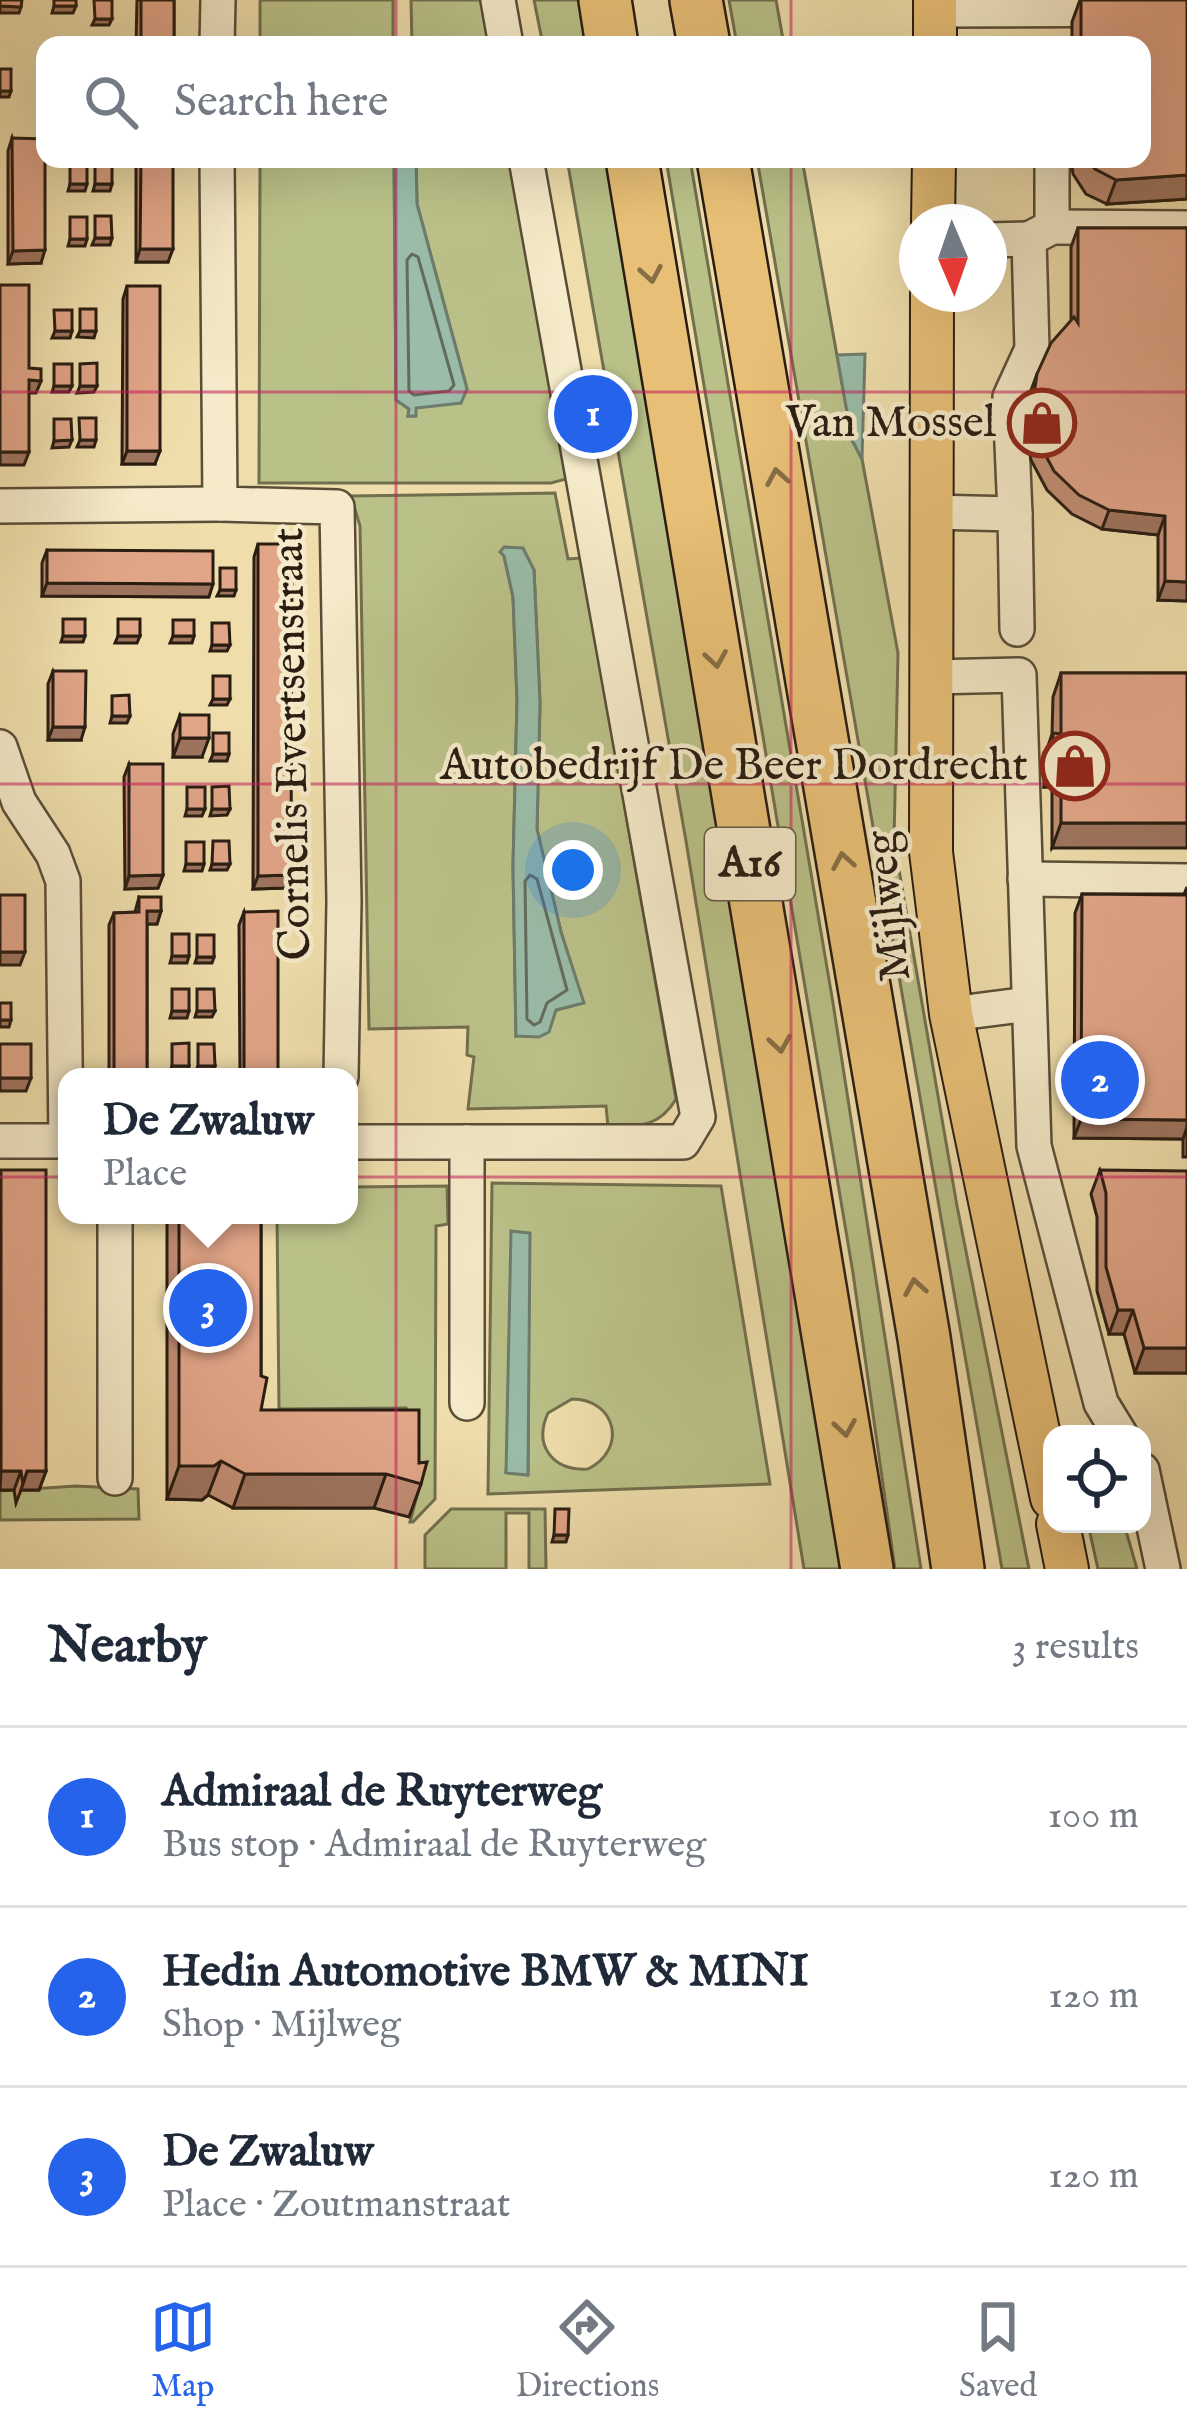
<!DOCTYPE html>
<html lang="en">
<head>
<meta charset="utf-8">
<style>
	body { margin:0; font-family:"IM FELL English",serif; background:#f6f6f7; color:#1f2937 }
	.controls { position:absolute; right:36px; bottom:36px; display:grid; overflow:hidden; border-radius:24px; box-shadow:0 12px 48px #0002 }
	.controls button { width:108px; height:108px; display:grid; place-items:center; padding:0; border:0; border-bottom:3px solid #e0e1e3; background:#fff; color:#1f2937; font:60px sans-serif }
	.compass { position:absolute; left:899px; top:204px; width:108px; height:108px; border-radius:50%; background:#fff; box-shadow:0 12px 48px #0002; rotate:178deg }
	.you { position:absolute; left:573px; top:870px; width:42px; height:42px; margin:-30px; border:9px solid #fff; border-radius:50%; background:#1a73e8; box-shadow:0 0 0 18px #1a73e833 }
	.badge { display:grid; place-items:center; width:78px; height:78px; border-radius:50%; background:#2563eb; color:#fff; font-size:39px; font-weight:700 }
	.pin { position:absolute; translate:-50% -50%; border:6px solid #fff; box-shadow:0 3px 12px #0006 }
	.popup { position:absolute; left:58px; top:1068px; width:300px; height:156px; box-sizing:border-box; display:grid; place-content:center; border-radius:24px; background:#fff; filter:drop-shadow(0 3px 9px #0005); font-size:39px; white-space:nowrap; color:#747a83 }
	.popup b { font-size:45px; color:#1f2937 }
	.popup::after { content:''; position:absolute; left:50%; top:100%; margin-left:-24px; border:24px solid transparent; border-top-color:#fff }
	.list { margin:0; padding:0; list-style:none }
	h2 { display:flex; justify-content:space-between; align-items:center; height:156px; margin:0; padding:0 48px; font-size:51px }
	h2 small { font-size:39px; font-weight:400; color:#747a83 }
	.list li { display:grid; grid-template-columns:78px 1fr auto; gap:36px; align-items:center; box-sizing:border-box; height:180px; padding:0 48px; border-top:3px solid #e0e1e3 }
	.list b { display:block; font-size:45px; white-space:nowrap }
	.list p { margin:0; font-size:39px; white-space:nowrap; color:#747a83 }
	.list em { font-size:39px; font-style:normal; color:#747a83 }
	.icon { flex:none; width:66px; height:66px; fill:none; stroke:currentColor; stroke-width:2; stroke-linecap:round; stroke-linejoin:round }
	.map { position:relative; flex:none; width:1187px; height:1569px; overflow:hidden }
	.search { position:absolute; background:#fff; box-shadow:0 12px 48px #0002; left:36px; right:36px; top:36px; height:132px; display:flex; align-items:center; gap:30px; box-sizing:border-box; padding:0 42px; border-radius:24px; color:#747a83; font-size:45px }
	.sheet { height:696px; background:#fff }
	nav { display:flex; justify-content:space-around; align-items:center; box-sizing:border-box; height:168px; border-top:3px solid #e0e1e3; background:#fff; font-size:33px; color:#747a83 }
	nav a { display:grid; justify-items:center; gap:6px }
	nav .on { color:#2563eb }
	.map>svg:first-child { display:block }
	.grass { fill:#bac188; stroke:#726f4d; stroke-width:3; fill-rule:evenodd }
	.water { fill:#9abca8; stroke:#6d7c6c; stroke-width:3 }
	.lines { fill:none; stroke-linecap:round; stroke-linejoin:round }
	.shore { stroke:#626c5d; stroke-width:3 }
	.minor-casing { stroke:#5a4d38; stroke-width:38 }
	.major-casing { stroke:#291d12; stroke-width:46 }
	.highway-casing { stroke:#291d12; stroke-width:56 }
	.minor { stroke:#f5eac9; stroke-width:33 }
	.major { stroke:#e8bf76; stroke-width:42 }
	.highway { stroke:#e8bf76; stroke-width:51 }
	.wall { fill:#c28e75; stroke:#291d12; stroke-width:3 }
	.shaded-wall { fill:#9e745f; stroke:#291d12; stroke-width:3 }
	.building { fill:#e1a588; stroke:#291d12; stroke-width:3 }
	.oneway { stroke:#886e44 }
	.grid { fill:none; stroke:#c2185b; stroke-width:3; stroke-opacity:0.55 }
	.labels { text-anchor:middle; dominant-baseline:central; stroke-width:9; stroke-linejoin:round; paint-order:stroke }
	.shield { fill:#f5eac9; stroke:#665a49; stroke-width:3 }
	.shield-label { font-size:42px; font-weight:bold; fill:#291d12 }
	.poi-label { font-size:45px; fill:#291d12; stroke:#f5eac9; text-anchor:end }
	.street-label { font-size:45px; fill:#291d12; stroke:#f5eac9 }
</style>
</head>
<body>
<div class="map">
<svg width="1187" height="1569" viewBox="0 0 1187 1569">
	<rect width="100%" height="100%" fill="#efdeac"/>
	<filter id="stains"><feTurbulence type="fractalNoise" baseFrequency=".00167" numOctaves="4"/><feColorMatrix values="0 0 0 0 .2 0 0 0 0 .09 0 0 0 0 .02 0 0 0 .5 -.17"/></filter>
	<radialGradient id="worn" r=".72"><stop offset=".6" stop-color="#630" stop-opacity="0"/><stop offset="1" stop-color="#630" stop-opacity=".3"/></radialGradient>
	<!-- grass -->
	<g class="grass">
		<rect x="260" y="0" width="133" height="45"/>
		<polygon points="411,0 483,0 493,45 412,45"/>
		<polygon points="534,0 580,0 589,45 543,45"/>
		<polygon points="729,0 776,0 784,45 737,45"/>
		<polygon points="260,159 394,159 396,400 409,409 408,416 415,416 415,408 467,389 417,204 416,159 512,159 566,479 551,483 259,483"/>
		<polygon points="567,159 610,159 859,1569 804,1569 686,841"/>
		<polygon points="666,159 690,159 833,1003 921,1569 895,1569 853,1273"/>
		<polygon points="757,159 802,159 852,440 862,459 898,653 894,841 957,1206 1029,1569 1002,1569"/>
		<path d="M555,493L568,559L581,558L676,1099C659,1128 638,1126 608,1127L606,1106L468,1109L474,1057L467,1055L468,1027L369,1029L360,526L351,496ZM504,556L534,570L540,703L537,829L561,932L583,1003L556,1010L516,1036L513,866L517,700L513,597Z"/>
		<path d="M492,1183L721,1186L770,1484L488,1494ZM529,1232L528,1474L527,1475L506,1472ZM572,1399C616,1399 628,1449 588,1469C553,1471 533,1446 548,1413Z"/>
		<polygon points="447,1186 448,1224 436,1226 435,1499 413,1522 410,1522 421,1481 410,1481 406,1408 279,1409 277,1215 349,1215 349,1187"/>
		<polygon points="76,1486 138,1489 139,1519 0,1520 0,1491"/>
		<polygon points="451,1509 545,1509 546,1569 529,1569 529,1513 506,1513 506,1569 425,1569 425,1535"/>
		<polygon points="1088,1524 1124,1524 1137,1569 1098,1569"/>
	</g>
	<!-- water -->
	<g class="water">
		<polygon points="394,159 416,159 417,204 467,389 461,403 416,408 416,416 408,416 409,409 396,400"/>
		<polygon points="865,354 862,459 852,440 837,355"/>
		<polygon points="504,547 523,548 534,570 540,703 537,829 561,932 584,1003 556,1010 549,1032 539,1037 516,1036 513,866 517,700 513,597 504,556 500,552"/>
		<polygon points="511,1231 530,1233 528,1475 506,1473"/>
	</g>
	<g class="lines">
		<!-- shore -->
		<g class="shore">
			<polygon points="412,254 418,257 454,385 449,391 414,395 409,391 407,260"/>
			<polygon points="530,875 537,879 567,990 547,1003 540,1022 534,1025 527,1019 525,881"/>
		</g>
		<defs>
			<g id="minor">
				<polyline points="498,0 506,45"/>
				<polyline points="935,10 1187,9"/>
				<polyline points="217,45 218,0"/>
				<polyline points="217,159 220,504 337,507 344,901 341,1077"/>
				<polyline points="1052,227 1187,228"/>
				<polyline points="989,240 1029,239"/>
				<polyline points="0,506 220,504"/>
				<polyline points="930,512 1015,514 1017,629"/>
				<polyline points="1015,514 1010,397 1032,349 1029,239 1052,227 1052,159"/>
				<polyline points="931,677 1019,675 1034,1146 1101,1403 1120,1434"/>
				<polyline points="0,747 19,802 53,854 63,881 66,1141"/>
				<polyline points="1025,879 1187,881"/>
				<polyline points="951,1014 1029,1004"/>
				<polyline points="0,1141 67,1141"/>
				<polyline points="349,1142 683,1142 698,1117 526,159"/>
				<polyline points="467,1142 467,1403"/>
				<polyline points="115,1215 115,1478"/>
				<polyline points="1142,1470 1163,1569"/>
			</g>
			<g id="major">
				<polyline points="935,45 935,0"/>
				<polyline points="933,222 934,159"/>
				<polyline points="932,294 931,852 951,1014 1052,1498"/>
				<polyline points="1058,1524 1067,1569"/>
			</g>
			<g id="highway">
				<polyline points="605,0 612,45"/>
				<polyline points="696,0 704,45"/>
				<polyline points="632,159 867,1569"/>
				<polyline points="723,159 924,1338 958,1569"/>
			</g>
		</defs>
		<!-- minor casing -->
		<use href="#minor" class="minor-casing"/>
		<!-- major casing -->
		<use href="#major" class="major-casing"/>
		<!-- highway casing -->
		<use href="#highway" class="highway-casing"/>
		<!-- minor -->
		<use href="#minor" class="minor"/>
		<!-- major -->
		<use href="#major" class="major"/>
		<!-- highway -->
		<use href="#highway" class="highway"/>
	</g>
	<!-- wall -->
	<g class="wall">
		<polygon points="137,0 174,0 174,45 136,45"/>
		<polygon points="1080,0 1187,0 1187,199 1107,204 1086,194 1073,174 1071,161 1067,159 1142,159 1142,45 1072,45 1072,22"/>
		<polygon points="12,138 41,263 8,264 8,151"/>
		<polygon points="136,159 173,159 168,262 136,262"/>
		<polygon points="1078,228 1187,228 1187,601 1158,600 1158,535 1102,529 1072,514 1047,490 1031,460 1025,427 1030,393 1037,374 1071,321 1071,247"/>
		<polygon points="127,286 155,464 122,464 123,299"/>
		<polygon points="258,544 286,888 253,889 254,557"/>
		<polygon points="47,550 209,597 42,596 42,563"/>
		<polygon points="53,671 81,740 48,740 48,684"/>
		<polygon points="1061,673 1187,673 1052,848 1052,787 1044,787 1044,758 1052,734 1053,697"/>
		<polygon points="180,715 202,757 173,757 173,734"/>
		<polygon points="129,764 163,875 158,888 125,889 124,777"/>
		<polygon points="1187,887 1187,1157 1183,1157 1183,1139 1074,1138 1075,913 1082,894 1184,894"/>
		<polygon points="139,897 161,911 157,924 147,924 147,1077 109,1077 109,925 114,913 135,912"/>
		<polygon points="244,912 278,1077 240,1077 239,925"/>
		<polygon points="1,1170 46,1471 39,1490 21,1490 16,1503 14,1490 0,1490"/>
		<polygon points="1100,1170 1187,1373 1135,1373 1124,1334 1109,1334 1097,1291 1097,1217 1091,1194"/>
		<polygon points="167,1215 261,1215 261,1410 419,1463 421,1484 409,1517 374,1508 233,1508 208,1495 202,1500 167,1499"/>
	</g>
	<!-- shaded-wall -->
	<g class="shaded-wall">
		<polygon points="0,6 21,7 19,13 0,13"/>
		<polygon points="54,6 76,6 73,13 52,13"/>
		<polygon points="95,19 112,19 109,25 92,25"/>
		<polygon points="0,91 11,91 9,97 0,97"/>
		<polygon points="1187,175 1187,199 1107,204 1116,180"/>
		<polygon points="70,184 87,184 85,191 68,191"/>
		<polygon points="95,184 112,184 110,191 93,191"/>
		<polygon points="95,238 112,238 110,245 92,245"/>
		<polygon points="70,239 87,239 85,246 68,246"/>
		<polygon points="140,249 173,249 168,262 136,262"/>
		<polygon points="45,250 41,263 8,264 13,251"/>
		<polygon points="55,331 72,331 70,338 52,338"/>
		<polygon points="80,331 96,331 94,338 77,337"/>
		<polygon points="29,380 41,381 36,393 24,393"/>
		<polygon points="54,386 72,386 69,392 52,392"/>
		<polygon points="80,386 97,386 94,392 77,393"/>
		<polygon points="72,440 69,447 52,448 54,441"/>
		<polygon points="80,440 96,440 94,447 77,447"/>
		<polygon points="127,451 160,451 155,464 122,464"/>
		<polygon points="0,452 29,452 24,465 0,465"/>
		<polygon points="1109,510 1165,516 1158,535 1102,529"/>
		<polygon points="1165,581 1187,582 1187,601 1158,600"/>
		<polygon points="47,583 213,584 209,597 42,596"/>
		<polygon points="220,590 236,590 234,596 217,596"/>
		<polygon points="63,636 85,636 83,642 61,642"/>
		<polygon points="118,636 140,636 137,643 115,643"/>
		<polygon points="173,636 194,636 192,643 170,643"/>
		<polygon points="212,645 230,645 227,651 210,651"/>
		<polygon points="213,699 230,699 227,705 210,705"/>
		<polygon points="112,716 130,716 127,723 110,723"/>
		<polygon points="53,727 85,727 81,740 48,740"/>
		<polygon points="180,738 209,738 202,757 173,757"/>
		<polygon points="213,754 229,754 227,761 210,761"/>
		<polygon points="1053,763 1061,763 1052,787 1044,787"/>
		<polygon points="187,809 205,809 202,816 185,816"/>
		<polygon points="212,809 230,809 227,815 210,816"/>
		<polygon points="1061,823 1187,823 1187,848 1052,848"/>
		<polygon points="186,864 204,864 202,871 184,871"/>
		<polygon points="212,864 230,864 227,870 210,870"/>
		<polygon points="163,875 158,888 125,889 129,876"/>
		<polygon points="291,875 286,888 253,889 258,876"/>
		<polygon points="147,911 161,911 157,924 142,924"/>
		<polygon points="0,952 25,952 20,965 0,965"/>
		<polygon points="172,956 189,956 187,963 170,963"/>
		<polygon points="197,957 214,957 212,963 195,963"/>
		<polygon points="172,1011 189,1011 187,1018 170,1018"/>
		<polygon points="197,1011 215,1011 212,1017 195,1017"/>
		<polygon points="0,1020 11,1020 9,1027 0,1027"/>
		<polygon points="172,1066 189,1066 187,1072 170,1073"/>
		<polygon points="198,1066 215,1066 212,1073 195,1073"/>
		<polygon points="0,1078 31,1078 26,1091 0,1091"/>
		<polygon points="1081,1119 1187,1120 1187,1127 1183,1139 1074,1138"/>
		<polygon points="1118,1310 1133,1310 1124,1334 1109,1334"/>
		<polygon points="1144,1348 1187,1348 1187,1373 1135,1373"/>
		<polygon points="221,1461 208,1495 202,1500 167,1499 179,1466"/>
		<polygon points="1,1471 21,1471 14,1490 0,1490"/>
		<polygon points="27,1471 46,1471 39,1490 21,1490"/>
		<polygon points="245,1474 386,1474 374,1508 233,1508"/>
		<polygon points="554,1535 568,1535 566,1542 552,1542"/>
	</g>
	<!-- building -->
	<g class="building">
		<polygon points="0,0 22,0 21,7 0,6"/>
		<rect x="54" y="0" width="22" height="6"/>
		<polygon points="94,0 112,0 112,19 95,19"/>
		<rect x="141" y="0" width="33" height="45"/>
		<polygon points="1081,0 1187,0 1187,175 1116,180 1095,169 1088,159 1142,159 1142,45 1081,45"/>
		<rect x="0" y="69" width="11" height="22"/>
		<polygon points="12,138 45,139 45,250 13,251"/>
		<polygon points="141,159 173,159 173,249 140,249"/>
		<rect x="70" y="162" width="17" height="22"/>
		<rect x="95" y="162" width="17" height="22"/>
		<polygon points="95,216 111,216 112,238 95,238"/>
		<rect x="70" y="217" width="17" height="22"/>
		<polygon points="1078,228 1187,228 1187,582 1165,581 1165,516 1109,510 1079,495 1054,471 1038,441 1032,408 1037,374 1051,343 1074,317 1078,323"/>
		<polygon points="0,285 29,285 29,368 41,369 41,381 29,380 29,452 0,452"/>
		<rect x="127" y="286" width="33" height="165"/>
		<rect x="80" y="309" width="16" height="22"/>
		<polygon points="54,310 72,310 72,331 55,331"/>
		<polygon points="97,363 97,386 80,386 80,364"/>
		<rect x="54" y="364" width="18" height="22"/>
		<polygon points="79,418 96,418 96,440 80,440"/>
		<polygon points="54,419 71,419 72,440 54,441"/>
		<polygon points="258,544 292,544 291,875 258,876"/>
		<polygon points="47,550 213,551 213,584 47,583"/>
		<rect x="220" y="568" width="16" height="22"/>
		<rect x="63" y="619" width="22" height="17"/>
		<rect x="118" y="619" width="22" height="17"/>
		<rect x="173" y="620" width="21" height="16"/>
		<polygon points="212,623 229,623 230,645 212,645"/>
		<polygon points="53,671 86,671 85,727 53,727"/>
		<polygon points="1061,673 1187,673 1187,823 1061,823 1061,763 1053,763 1053,733 1061,734"/>
		<rect x="213" y="676" width="17" height="23"/>
		<polygon points="129,695 130,716 112,716 112,696"/>
		<rect x="180" y="715" width="29" height="23"/>
		<rect x="213" y="733" width="16" height="21"/>
		<polygon points="129,764 163,764 163,875 129,876"/>
		<polygon points="229,786 230,809 212,809 212,787"/>
		<rect x="187" y="787" width="18" height="22"/>
		<polygon points="213,841 229,841 230,864 212,864"/>
		<rect x="186" y="842" width="18" height="22"/>
		<polygon points="1082,894 1187,895 1187,1120 1081,1119"/>
		<rect x="0" y="895" width="25" height="57"/>
		<polygon points="139,897 161,897 161,911 147,911 147,1077 114,1077 114,913 139,912"/>
		<polygon points="278,911 278,1077 244,1077 244,912"/>
		<rect x="172" y="934" width="17" height="22"/>
		<rect x="197" y="935" width="17" height="22"/>
		<rect x="172" y="989" width="17" height="22"/>
		<polygon points="197,989 214,989 215,1011 197,1011"/>
		<rect x="0" y="1003" width="11" height="17"/>
		<polygon points="189,1043 189,1066 172,1066 172,1044"/>
		<rect x="0" y="1044" width="31" height="34"/>
		<polygon points="198,1044 214,1044 215,1066 198,1066"/>
		<polygon points="1,1170 46,1170 46,1471 27,1471 23,1484 21,1471 1,1471"/>
		<polygon points="1100,1170 1187,1171 1187,1348 1144,1348 1133,1310 1118,1310 1106,1267 1106,1193"/>
		<polygon points="179,1215 261,1215 261,1376 267,1378 261,1410 419,1410 419,1463 427,1462 421,1484 386,1474 245,1474 221,1461 214,1466 179,1466"/>
		<polygon points="555,1509 569,1509 568,1535 554,1535"/>
	</g>
	<!-- one-way arrows -->
	<defs><path id="oneway-chevron" d="M-2-3.5L2.5 0L-2 3.5" fill="none" stroke-width="1.6" stroke-linecap="round" stroke-linejoin="round" transform="scale(3)"/></defs>
	<g class="oneway">
		<use href="#oneway-chevron" transform="translate(651 274) rotate(80)"/>
		<use href="#oneway-chevron" transform="translate(777 477) rotate(-100)"/>
		<use href="#oneway-chevron" transform="translate(716 659) rotate(81)"/>
		<use href="#oneway-chevron" transform="translate(843 861) rotate(-100)"/>
		<use href="#oneway-chevron" transform="translate(780 1044) rotate(81)"/>
		<use href="#oneway-chevron" transform="translate(915 1287) rotate(-100)"/>
		<use href="#oneway-chevron" transform="translate(845 1428) rotate(81)"/>
	</g>
	<!-- grid -->
	<path class="grid" d="M396,0V45M791,0V45M396,159V1569M791,159V1569M0,392H1187M0,784H1187M0,1177H1187"/>
	<!-- icons -->
	<defs>
		<symbol id="shop-ring" viewBox="-11 -11 22 22"><circle r="9.5" fill="#f5eac9" stroke="#8f2418" stroke-width="1.5"/><path d="M-5-2.5h2.3a2.7 3.5 0 0 1 5.4 0H5L5.5 6h-11ZM-1.5-2.5h3a1.5 2.3 0 0 0-3 0Z" fill="#8f2418"/></symbol>
	</defs>
	<g fill-rule="evenodd">
		<use href="#shop-ring" x="1004" y="385" width="76" height="76"/>
		<use href="#shop-ring" x="1037" y="728" width="76" height="76"/>
	</g>
	<g class="labels">
		<!-- shield labels -->
		<rect class="shield" x="705" y="828" width="90" height="72" rx="9"/>
		<g class="shield-label">
			<text x="750" y="864">A16</text>
		</g>
		<!-- poi labels -->
		<g class="poi-label">
			<text x="996" y="423">Van Mossel</text>
			<text x="1028" y="766">Autobedrijf De Beer Dordrecht</text>
		</g>
		<!-- street labels -->
		<g class="street-label">
			<text transform="translate(293 744) rotate(-91)">Cornelis Evertsenstraat</text>
			<text transform="translate(889 906) rotate(-96)">Mijlweg</text>
		</g>
	</g>
	<rect width="100%" height="100%" filter="url(#stains)"/>
	<rect width="100%" height="100%" fill="url(#worn)"/>
</svg>
<div class="controls">
<button><svg class="icon" aria-label="locate" viewBox="0 0 24 24"><circle cx="12" cy="12" r="6"/><path d="M12 2v4M12 18v4M2 12h4M18 12h4"/></svg></button>
</div>
<svg class="compass" viewBox="-18 -18 36 36"><path d="M0-13l5 13h-10z" fill="#e53935"/><path d="M0 13l5-13h-10z" fill="#747a83"/></svg>
<div class="you"></div>
<div class="pin badge" style="left:593px;top:414px">1</div>
<div class="pin badge" style="left:1100px;top:1080px">2</div>
<div class="pin badge" style="left:208px;top:1308px">3</div>
<div class="popup"><b>De Zwaluw</b>Place</div>
<div class="search"><svg class="icon" aria-label="search" viewBox="0 0 24 24"><circle cx="10" cy="10" r="6"/><path d="M15 15l6 6"/></svg>Search here</div>
</div>
<section class="sheet">
<h2>Nearby<small>3 results</small></h2>
<ul class="list">
<li><span class="badge">1</span><div><b>Admiraal de Ruyterweg</b><p>Bus stop · Admiraal de Ruyterweg</p></div><em>100 m</em></li>
<li><span class="badge">2</span><div><b>Hedin Automotive BMW &amp; MINI</b><p>Shop · Mijlweg</p></div><em>120 m</em></li>
<li><span class="badge">3</span><div><b>De Zwaluw</b><p>Place · Zoutmanstraat</p></div><em>120 m</em></li>
</ul>
</section>
<nav>
<a class="on"><svg class="icon" aria-label="map" viewBox="0 0 24 24"><path d="M3 6l6-2 6 2 6-2v14l-6 2-6-2-6 2zM9 4v14M15 6v14"/></svg>Map</a>
<a><svg class="icon" aria-label="directions" viewBox="0 0 24 24"><path d="M12 3l9 9-9 9-9-9zM9 14v-3h6M13 9l2 2-2 2"/></svg>Directions</a>
<a><svg class="icon" aria-label="saved" viewBox="0 0 24 24"><path d="M7 4h10v16l-5-4-5 4z"/></svg>Saved</a>
</nav>
</body>
</html>
